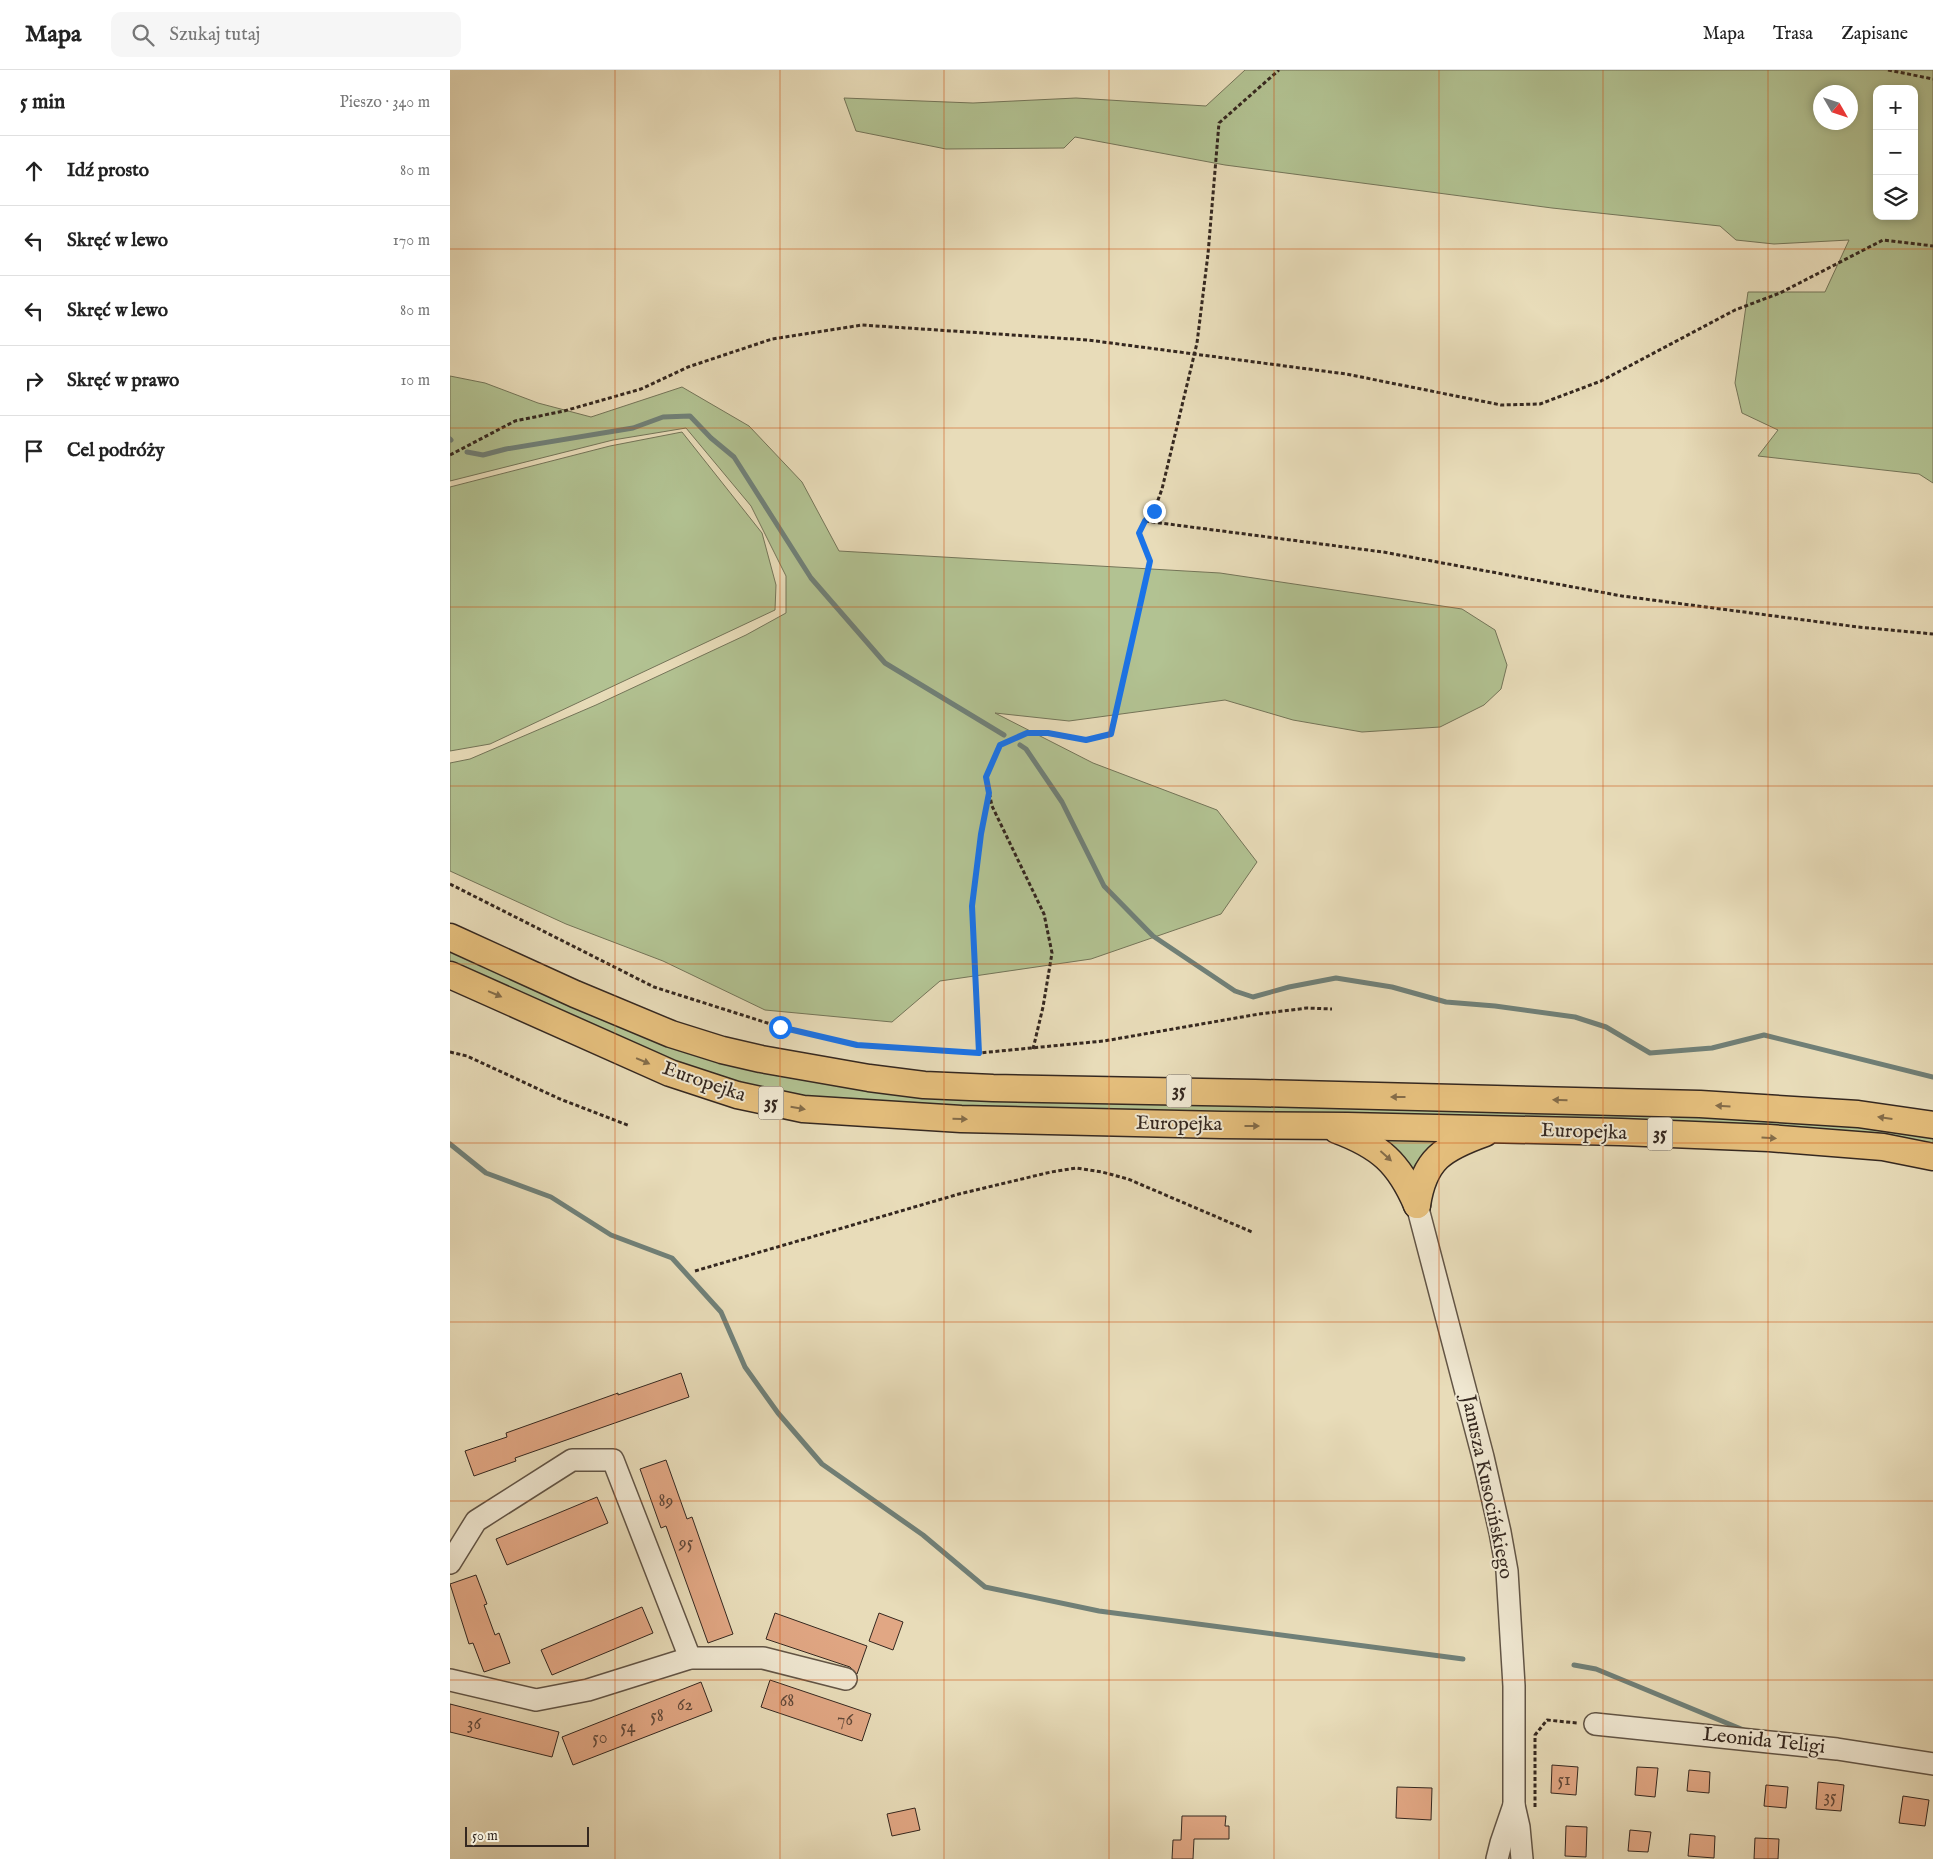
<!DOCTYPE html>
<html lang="pl">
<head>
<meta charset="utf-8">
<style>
	body { margin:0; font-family:"IM FELL English",serif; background:#f6f6f6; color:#222 }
	.controls { position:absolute; right:15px; top:15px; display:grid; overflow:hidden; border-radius:10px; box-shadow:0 2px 8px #0003 }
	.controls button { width:45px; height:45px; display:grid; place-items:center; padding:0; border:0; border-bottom:1px solid #e0e0e0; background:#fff; color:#222; font:25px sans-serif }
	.compass { position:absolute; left:1363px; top:15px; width:45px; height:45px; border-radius:50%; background:#fff; box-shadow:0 2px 8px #0003; rotate:129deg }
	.scale { position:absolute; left:15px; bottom:12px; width:124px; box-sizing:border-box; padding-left:5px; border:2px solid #352820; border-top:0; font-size:14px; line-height:18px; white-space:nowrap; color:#352820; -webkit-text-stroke:4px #f0e8d2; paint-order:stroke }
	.stop { position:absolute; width:15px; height:15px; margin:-11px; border:4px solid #1a73e8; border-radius:50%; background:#fff }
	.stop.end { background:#1a73e8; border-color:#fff; box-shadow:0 1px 5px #0008 }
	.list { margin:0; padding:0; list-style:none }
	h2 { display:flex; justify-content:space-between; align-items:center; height:65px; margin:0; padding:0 20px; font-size:21px }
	h2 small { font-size:16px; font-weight:400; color:#767676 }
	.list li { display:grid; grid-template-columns:32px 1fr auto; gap:15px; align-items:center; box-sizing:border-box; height:70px; padding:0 20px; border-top:1px solid #e0e0e0 }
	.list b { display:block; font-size:19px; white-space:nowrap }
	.list em { font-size:16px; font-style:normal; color:#767676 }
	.icon { flex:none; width:28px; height:28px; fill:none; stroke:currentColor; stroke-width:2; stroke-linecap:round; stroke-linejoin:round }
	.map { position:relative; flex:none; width:1483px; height:1789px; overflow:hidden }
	header { display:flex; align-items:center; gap:30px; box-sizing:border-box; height:70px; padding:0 25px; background:#fff; border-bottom:1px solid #e0e0e0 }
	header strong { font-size:24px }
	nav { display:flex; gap:28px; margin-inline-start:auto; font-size:18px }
	.search { width:350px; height:45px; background:#f6f6f6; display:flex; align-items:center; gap:12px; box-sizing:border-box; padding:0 18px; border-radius:10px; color:#767676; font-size:19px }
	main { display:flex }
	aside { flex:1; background:#fff }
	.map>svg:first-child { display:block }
	.green { fill:#b2c292; stroke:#747559; fill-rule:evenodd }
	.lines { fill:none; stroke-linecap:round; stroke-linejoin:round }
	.stream { stroke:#708078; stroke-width:5 }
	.building { fill:#e1a784; stroke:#352820 }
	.minor-casing { stroke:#625546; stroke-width:24 }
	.major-casing { stroke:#352820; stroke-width:29 }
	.path { stroke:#352820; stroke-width:3; stroke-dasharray:4 2.5; stroke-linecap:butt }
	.minor { stroke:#f0e8d2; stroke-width:21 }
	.major { stroke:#e4be7c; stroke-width:26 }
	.oneway { fill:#846c49 }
	.route { stroke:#1a73e8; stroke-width:6 }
	.grid { fill:none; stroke:#cd520f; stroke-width:1; stroke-opacity:0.55 }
	.labels { text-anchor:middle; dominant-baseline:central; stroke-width:4; stroke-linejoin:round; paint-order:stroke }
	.number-label { font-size:18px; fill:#604839 }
	.shield { fill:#f0e8d2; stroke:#6d6255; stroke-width:1 }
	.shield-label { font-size:19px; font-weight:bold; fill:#352820 }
	.street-label { font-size:20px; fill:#352820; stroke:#f0e8d2 }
</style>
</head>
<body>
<header>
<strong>Mapa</strong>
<div class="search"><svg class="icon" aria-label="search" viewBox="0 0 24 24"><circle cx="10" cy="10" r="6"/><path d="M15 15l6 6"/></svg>Szukaj tutaj</div>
<nav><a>Mapa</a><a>Trasa</a><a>Zapisane</a></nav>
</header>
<main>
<aside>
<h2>5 min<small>Pieszo · 340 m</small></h2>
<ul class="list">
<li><svg class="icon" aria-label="ahead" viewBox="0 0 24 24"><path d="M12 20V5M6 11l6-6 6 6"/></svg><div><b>Idź prosto</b></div><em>80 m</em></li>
<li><svg class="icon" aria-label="left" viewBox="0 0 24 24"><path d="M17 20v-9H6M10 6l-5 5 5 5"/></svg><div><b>Skręć w lewo</b></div><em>170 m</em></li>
<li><svg class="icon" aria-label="left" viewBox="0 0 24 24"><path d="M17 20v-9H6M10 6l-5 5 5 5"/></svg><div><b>Skręć w lewo</b></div><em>80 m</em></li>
<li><svg class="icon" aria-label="right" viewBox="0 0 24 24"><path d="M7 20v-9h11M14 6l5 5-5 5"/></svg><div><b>Skręć w prawo</b></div><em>10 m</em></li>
<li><svg class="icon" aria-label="arrive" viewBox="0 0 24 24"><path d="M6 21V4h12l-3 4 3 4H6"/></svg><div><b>Cel podróży</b></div></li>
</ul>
</aside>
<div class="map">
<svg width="1483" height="1789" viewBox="0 0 1483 1789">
	<rect width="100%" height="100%" fill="#e8dcb9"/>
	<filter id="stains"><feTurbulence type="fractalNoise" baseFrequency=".004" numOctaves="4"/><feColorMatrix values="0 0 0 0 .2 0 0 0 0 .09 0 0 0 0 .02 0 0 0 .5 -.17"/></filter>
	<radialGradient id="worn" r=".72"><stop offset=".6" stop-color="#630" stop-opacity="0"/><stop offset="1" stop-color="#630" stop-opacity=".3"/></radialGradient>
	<!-- green -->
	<g class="green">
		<path d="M795,0H1483V413L1469,404L1308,386L1328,360L1292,343L1285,313L1298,222H1375L1399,170L1324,174L1286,170L1270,156L1102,138L775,95L625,67L614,78L496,79L406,61L394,28L523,33L626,28L756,36ZM1427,19H1464V146H1427ZM1400,22V52H1370V22Z"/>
		<polygon points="0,306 35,313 88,333 141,347 232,317 299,356 352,412 389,481 770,503 1012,539 1045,560 1057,595 1051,619 1034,635 990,657 912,662 843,650 775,630 619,651 545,643 643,693 767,740 807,792 771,844 641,889 490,911 442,952 315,940 213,891 116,854 0,801 0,693 20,689 146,635 296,565 336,543 336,506 301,436 236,358 163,370 0,411"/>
		<polygon points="232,362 312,463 326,515 325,540 40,674 0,681 0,417 160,376"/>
		<path d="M0,879L310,1000C359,1012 408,1019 458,1025L1251,1046L1408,1056L1483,1068V1077L388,1032L318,1021L225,992L0,895Z"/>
		<polygon points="929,1067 995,1070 965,1106"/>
	</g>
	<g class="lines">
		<!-- stream -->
		<g class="stream">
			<polyline points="0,369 1,370"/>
			<polyline points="17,382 33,385 56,379 183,358 213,347 240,346 261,368 284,387 361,508 435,593 554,665"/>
			<polyline points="570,675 576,679 612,732 654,816 703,866 785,921 803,927 839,917 886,908 942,917 996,932 1045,936 1125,947 1156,957 1200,983 1262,978 1314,965 1483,1007"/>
			<polyline points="0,1074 36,1103 101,1127 161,1165 222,1188 271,1242 295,1297 328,1343 372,1394 473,1465 535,1517 649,1541 1013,1589"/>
			<polyline points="1124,1595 1146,1599 1296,1661"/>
		</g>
	</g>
	<!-- building -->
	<g class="building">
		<polygon points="231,1303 239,1327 65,1388 66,1391 24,1406 15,1381 57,1367 56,1363 168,1323 168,1325"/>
		<polygon points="216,1390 237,1449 242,1447 283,1564 258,1573 216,1456 211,1458 190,1399"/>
		<polygon points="147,1427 158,1453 57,1495 46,1469"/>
		<polygon points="26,1505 37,1534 34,1535 45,1565 49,1563 60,1593 34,1602 23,1573 19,1574 0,1514"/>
		<polygon points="192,1537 203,1563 102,1605 91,1580"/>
		<polygon points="325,1543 417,1576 407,1604 400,1597 316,1569"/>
		<polygon points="429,1543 453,1552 443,1580 419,1571"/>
		<polygon points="320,1610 421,1644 412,1671 311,1637"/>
		<polygon points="251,1612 262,1641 123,1695 112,1667"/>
		<polygon points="0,1634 109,1662 102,1687 0,1662"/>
		<polygon points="1102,1695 1128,1697 1126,1725 1101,1723"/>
		<polygon points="1187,1697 1208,1698 1205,1727 1185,1725"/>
		<polygon points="1239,1700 1260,1702 1259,1723 1237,1721"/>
		<polygon points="1368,1712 1394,1715 1391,1741 1366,1739"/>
		<polygon points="1316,1715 1338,1717 1336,1738 1314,1736"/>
		<polygon points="947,1717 982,1718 981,1750 946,1748"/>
		<polygon points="1453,1726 1479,1730 1475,1756 1449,1753"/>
		<polygon points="465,1738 470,1760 442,1766 437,1744"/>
		<polygon points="732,1746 776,1746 775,1756 779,1756 779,1769 744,1769 743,1789 722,1789 723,1770 731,1770"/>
		<polygon points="1116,1756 1137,1757 1136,1787 1115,1786"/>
		<polygon points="1180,1760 1201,1762 1198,1782 1178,1781"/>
		<polygon points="1240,1764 1265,1766 1264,1788 1238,1786"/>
		<polygon points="1305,1768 1329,1769 1328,1789 1304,1789"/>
	</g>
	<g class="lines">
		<defs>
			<g id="minor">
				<polyline points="967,1135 1033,1387 1050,1462 1057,1501 1064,1616 1064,1735 1069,1757 1072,1789"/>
				<polyline points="0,1493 26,1451 122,1390 163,1390 240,1588"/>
				<polyline points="0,1610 86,1630 138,1620 240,1588 313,1588 396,1609"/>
				<polyline points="1145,1654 1387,1679 1483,1694"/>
				<polyline points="1047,1789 1051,1773 1064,1735"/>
			</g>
			<g id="major">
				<polyline points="0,867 125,924 221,964 272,980 311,989 419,1008 474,1015 543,1018 805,1023 1250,1034 1408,1044 1483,1055"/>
				<polyline points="0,905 220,1003 287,1025 353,1039 511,1049 772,1055 898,1056 1171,1062 1319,1068 1433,1077 1483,1087"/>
				<path d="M887,1060C930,1076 949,1093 967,1135"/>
				<path d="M967,1135C974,1089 993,1078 1035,1063"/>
			</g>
		</defs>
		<!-- minor casing -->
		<use href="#minor" class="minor-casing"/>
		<!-- major casing -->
		<use href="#major" class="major-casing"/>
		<!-- path -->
		<g class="path">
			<polyline points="1438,0 1483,9"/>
			<polyline points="0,385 65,351 114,341 191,319 238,297 322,269 412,255 638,270 896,304 1051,335 1090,334 1151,311 1285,240 1330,223 1433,170 1483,176"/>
			<polyline points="695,451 933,482 1172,526 1408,557 1483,564"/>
			<polyline points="0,814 204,917 330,957 407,975 529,983 654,971 809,944 857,938 882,939"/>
			<polyline points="583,979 593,937 602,883 594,844 542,736 536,707 550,675 577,663 598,663 636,670 661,664 700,491 689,463 695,451 704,441 712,419 747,273 758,184 769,53 829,0"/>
			<polyline points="0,982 17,986 110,1029 180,1056"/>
			<polyline points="529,983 522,836 531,764 539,726"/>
			<polyline points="245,1201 509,1124 601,1102 626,1098 652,1102 678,1109 802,1162"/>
			<polyline points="1085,1737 1085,1665 1097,1650 1127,1653"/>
		</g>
		<!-- minor -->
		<use href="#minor" class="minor"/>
		<!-- major -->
		<use href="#major" class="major"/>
	</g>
	<!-- one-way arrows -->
	<defs><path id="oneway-solid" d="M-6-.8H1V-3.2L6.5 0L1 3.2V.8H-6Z" transform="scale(1.25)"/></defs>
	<g class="oneway">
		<use href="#oneway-solid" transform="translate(45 924) rotate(23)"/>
		<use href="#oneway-solid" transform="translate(193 991) rotate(23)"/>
		<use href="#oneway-solid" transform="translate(948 1027) rotate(-180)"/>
		<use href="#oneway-solid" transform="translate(1110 1030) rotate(-178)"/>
		<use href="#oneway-solid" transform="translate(1273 1036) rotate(-177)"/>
		<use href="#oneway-solid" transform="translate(348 1038) rotate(10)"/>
		<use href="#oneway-solid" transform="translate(1435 1048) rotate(-172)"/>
		<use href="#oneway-solid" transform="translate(510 1049) rotate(2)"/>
		<use href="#oneway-solid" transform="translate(802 1056)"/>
		<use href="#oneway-solid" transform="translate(1319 1068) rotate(4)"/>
		<use href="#oneway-solid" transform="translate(936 1086) rotate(42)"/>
	</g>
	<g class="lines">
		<!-- route -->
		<polyline class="route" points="330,957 407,975 529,983 522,836 531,764 539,723 536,707 550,675 577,663 598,663 636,670 661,664 700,491 689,463 695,451 704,441"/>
	</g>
	<!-- grid -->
	<path class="grid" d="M165,0V1789M330,0V1789M494,0V1789M659,0V1789M824,0V1789M989,0V1789M1153,0V1789M1318,0V1789M0,179H1483M0,358H1483M0,537H1483M0,716H1483M0,894H1483M0,1073H1483M0,1252H1483M0,1431H1483M0,1610H1483"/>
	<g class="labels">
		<!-- number labels -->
		<g class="number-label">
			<text x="216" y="1431">89</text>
			<text x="236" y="1473">95</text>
			<text x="337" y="1631">68</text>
			<text x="235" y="1635">62</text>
			<text x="207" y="1646">58</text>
			<text x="395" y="1650">76</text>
			<text x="24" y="1654">36</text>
			<text x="178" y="1657">54</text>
			<text x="150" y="1668">50</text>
			<text x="1114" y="1710">51</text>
			<text x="1380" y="1727">35</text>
		</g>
		<!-- shield labels -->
		<g class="shield">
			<rect x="716.5" y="1004.5" width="25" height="33" rx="4"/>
			<rect x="308.5" y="1016.5" width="25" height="33" rx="4"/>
			<rect x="1197.5" y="1047.5" width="25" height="33" rx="4"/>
		</g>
		<g class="shield-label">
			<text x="729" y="1021">35</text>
			<text x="321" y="1033">35</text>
			<text x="1210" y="1064">35</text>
		</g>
		<!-- street labels -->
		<g class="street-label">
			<text transform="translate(254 1012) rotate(19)">Europejka</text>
			<text transform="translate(729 1054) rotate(1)">Europejka</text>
			<text transform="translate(1134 1062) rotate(2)">Europejka</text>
			<text transform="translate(1037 1417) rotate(78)">Janusza Kusocińskiego</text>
			<text transform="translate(1314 1671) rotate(6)">Leonida Teligi</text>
		</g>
	</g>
	<rect width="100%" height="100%" filter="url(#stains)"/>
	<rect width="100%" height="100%" fill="url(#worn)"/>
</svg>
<div class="controls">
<button>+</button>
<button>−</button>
<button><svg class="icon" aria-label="layers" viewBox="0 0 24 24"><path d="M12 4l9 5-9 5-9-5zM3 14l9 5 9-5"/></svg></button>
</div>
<svg class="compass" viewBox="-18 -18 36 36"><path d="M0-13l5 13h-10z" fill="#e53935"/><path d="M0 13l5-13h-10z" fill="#767676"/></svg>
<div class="scale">50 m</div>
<div class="stop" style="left:330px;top:957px"></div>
<div class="stop end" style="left:704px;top:441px"></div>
</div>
</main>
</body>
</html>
